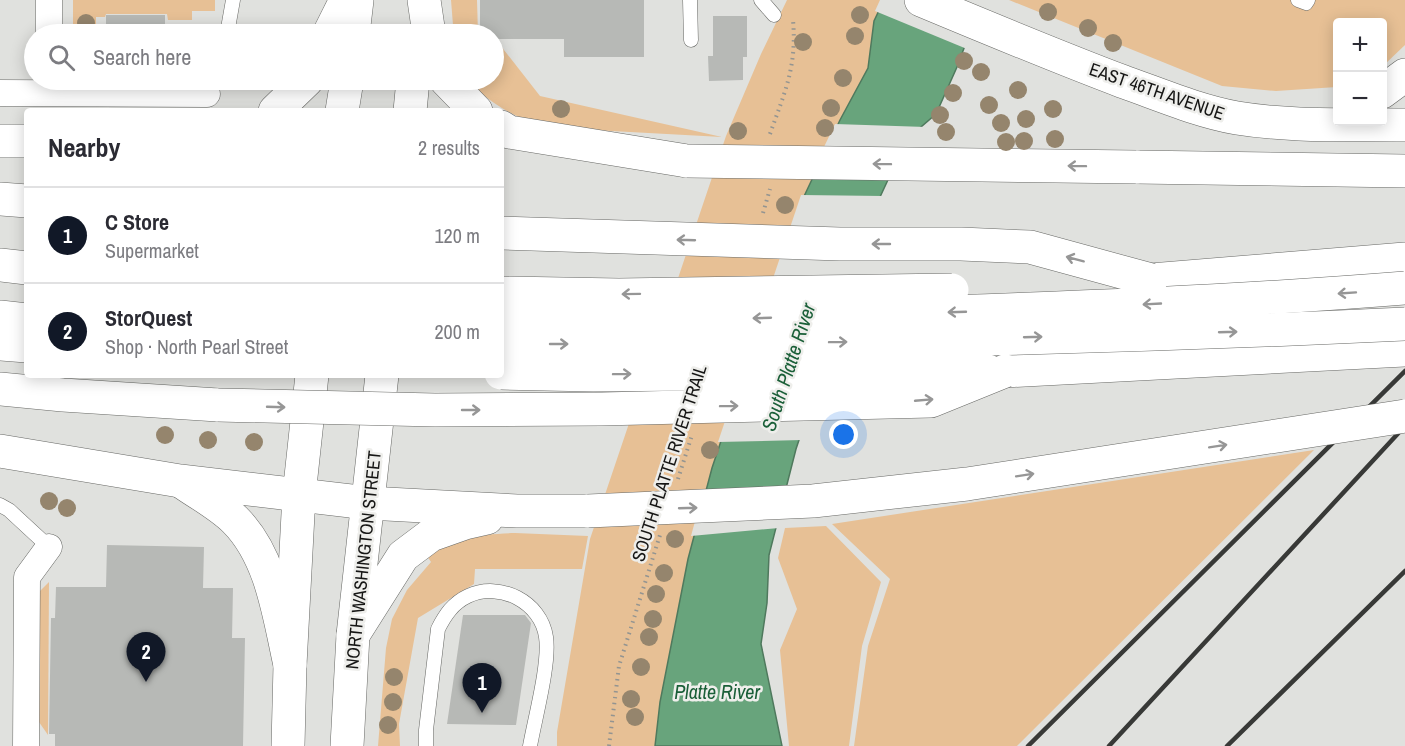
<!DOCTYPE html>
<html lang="en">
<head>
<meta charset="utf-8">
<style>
	body { margin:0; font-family:"Archivo Narrow",sans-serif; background:#f7f7f7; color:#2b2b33 }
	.controls { position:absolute; right:18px; top:18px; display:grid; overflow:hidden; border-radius:6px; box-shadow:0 3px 15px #0003 }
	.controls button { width:54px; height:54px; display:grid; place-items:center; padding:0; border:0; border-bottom:2px solid #e1e1e2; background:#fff; color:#2b2b33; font:30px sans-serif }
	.you { position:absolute; left:844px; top:435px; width:21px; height:21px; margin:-15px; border:4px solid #fff; border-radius:50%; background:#1a73e8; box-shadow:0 0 0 9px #1a73e833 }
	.badge { display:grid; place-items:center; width:39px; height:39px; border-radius:50%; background:#111827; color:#fff; font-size:20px; font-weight:700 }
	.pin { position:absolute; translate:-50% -50px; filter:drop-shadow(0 2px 3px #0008) }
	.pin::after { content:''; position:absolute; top:32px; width:21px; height:18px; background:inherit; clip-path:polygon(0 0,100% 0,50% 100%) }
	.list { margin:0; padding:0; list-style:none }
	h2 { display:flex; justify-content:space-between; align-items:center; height:78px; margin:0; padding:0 24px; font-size:26px }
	h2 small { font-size:20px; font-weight:400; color:#7c7c81 }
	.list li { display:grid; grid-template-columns:39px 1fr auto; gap:18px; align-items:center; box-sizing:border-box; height:96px; padding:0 24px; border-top:2px solid #e1e1e2 }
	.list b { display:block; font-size:22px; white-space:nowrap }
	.list p { margin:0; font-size:20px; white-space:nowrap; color:#7c7c81 }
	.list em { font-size:20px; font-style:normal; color:#7c7c81 }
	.icon { flex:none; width:33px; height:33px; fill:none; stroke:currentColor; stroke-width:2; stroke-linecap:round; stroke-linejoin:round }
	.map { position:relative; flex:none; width:1405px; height:746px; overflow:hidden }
	.search { position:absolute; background:#fff; box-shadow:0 3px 15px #0003; left:24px; top:24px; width:480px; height:66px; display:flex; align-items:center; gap:15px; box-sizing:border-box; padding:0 21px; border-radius:33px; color:#7c7c81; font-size:22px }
	.panel { position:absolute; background:#fff; box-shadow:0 3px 15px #0003; left:24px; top:108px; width:480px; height:270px; border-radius:6px }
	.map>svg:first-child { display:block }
	.green { fill:#e7c095 }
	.water { fill:#68a47c; stroke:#4f795d; stroke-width:1.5 }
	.pier { fill:#e0e1de }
	.building { fill:#b7b9b6 }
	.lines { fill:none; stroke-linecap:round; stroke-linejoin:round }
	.service-casing { stroke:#676865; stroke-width:15 }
	.minor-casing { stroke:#676865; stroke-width:27 }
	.tertiary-casing { stroke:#676865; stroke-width:34 }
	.secondary-casing { stroke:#676865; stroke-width:34 }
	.motorway-casing { stroke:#676865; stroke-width:34 }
	.path { stroke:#939491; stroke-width:4; stroke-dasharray:1.5 4.5; stroke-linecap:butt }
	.service { stroke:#fff; stroke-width:14 }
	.minor { stroke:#fff; stroke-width:26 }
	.tertiary { stroke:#fff; stroke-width:33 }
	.secondary { stroke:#fff; stroke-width:33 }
	.motorway { stroke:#fff; stroke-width:33 }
	.rail { stroke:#383937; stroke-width:4.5 }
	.motorway-bridge-casing { stroke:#676865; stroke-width:34; stroke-linecap:butt }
	.motorway-bridge { stroke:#fff; stroke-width:33 }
	.tree { fill:#95856d }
	.oneway { stroke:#969696 }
	.labels { text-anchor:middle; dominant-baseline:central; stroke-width:5; stroke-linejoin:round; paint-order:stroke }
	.street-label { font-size:18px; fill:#161615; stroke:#eeeeeb }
	.water-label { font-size:20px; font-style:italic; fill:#1a5f38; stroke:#eeeeeb }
</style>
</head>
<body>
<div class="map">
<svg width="1405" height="746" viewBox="0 0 1405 746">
	<rect width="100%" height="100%" fill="#e0e1de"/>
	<!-- green -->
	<g class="green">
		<polygon points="73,0 215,0 215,11 192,11 192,20 168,20 167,14 106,14 105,17 96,17 96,34 73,34"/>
		<polygon points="451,0 477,0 478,34 457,34 453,25"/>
		<polygon points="787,0 884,0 874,21 868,68 840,120 799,207 712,468 688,559 660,702 655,746 557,746 557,732 590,539 726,136 761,54"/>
		<polygon points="1009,0 1405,0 1405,45 1383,66 1382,22 1338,22 1337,87 1276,91 1222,86"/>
		<path d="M494,41H497L540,96L722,137L556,128C523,122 503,111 477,90L486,82L485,80H494Z"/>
		<polygon points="1314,450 1017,746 854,746 868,646 890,579 832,524"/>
		<polygon points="826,526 881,582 862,646 849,746 789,746 780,650 797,609 778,558 785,528"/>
		<path d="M515,533L588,536L582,569H475L474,584L418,618L399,724L400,746H378L386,648L392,619L407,590L431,562L427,556C460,538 477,534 515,533Z"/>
		<polygon points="49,582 48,735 39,722 39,592"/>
	</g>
	<!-- water -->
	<polygon class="water" points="884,0 982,0 957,67 936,114 907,139 880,197 796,449 769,555 767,603 761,644 782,746 655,746 660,702 688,559 712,468 799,207 840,120 868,68 874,21"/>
	<!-- pier -->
	<g class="pier">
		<polygon points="880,0 985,0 967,49 875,11"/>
		<polygon points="835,124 926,127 910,140 893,175 811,174"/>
		<polygon points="801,195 883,196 802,440 718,442"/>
		<polygon points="790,485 779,528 691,536 703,492"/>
	</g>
	<!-- building -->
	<g class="building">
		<polygon points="480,0 644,0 644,57 564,57 564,39 494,39 494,34 480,34"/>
		<rect x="106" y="15" width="59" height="19"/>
		<polygon points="713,16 747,16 747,57 743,57 743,80 709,81 708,56 713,56"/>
		<polygon points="107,545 204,547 203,588 233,588 232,638 245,638 243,746 55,746 55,734 49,734 51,618 55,618 56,587 106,587"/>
		<polygon points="463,615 525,615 531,623 516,725 447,724"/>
	</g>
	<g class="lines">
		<defs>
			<g id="service">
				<polyline points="690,0 691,40"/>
				<polyline points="761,0 774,15"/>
				<polyline points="1298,0 1306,3 1308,0"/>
				<polyline points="227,34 233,0"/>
				<polyline points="0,505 9,510 49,547"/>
				<path d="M426,746V730L438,629C445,615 453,603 468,596C500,581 541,602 546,637C550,663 535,718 530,746"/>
			</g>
			<g id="minor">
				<polyline points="49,0 49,34"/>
				<polyline points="0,93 207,94"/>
				<polyline points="26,746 27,577 49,547"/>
			</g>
			<g id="tertiary">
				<path d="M921,0C988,28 1055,56 1124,82C1161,95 1198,111 1237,118C1292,127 1349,124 1405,125"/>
				<polyline points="1382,92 1405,75"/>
			</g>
			<g id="secondary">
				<polyline points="353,34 357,0"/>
				<polyline points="342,111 347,80"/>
				<polyline points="410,111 413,80"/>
				<polyline points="288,746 290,665 299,495 312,375"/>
				<polyline points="347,746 353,635 382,375"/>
			</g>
			<g id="motorway">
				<polyline points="424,0 429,34"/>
				<polyline points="329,34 346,0"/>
				<polyline points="446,80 476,111"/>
				<polyline points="275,111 307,80"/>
				<polyline points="501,127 509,132 687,161"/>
				<polyline points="0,141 27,141"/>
				<polyline points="1136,167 1405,171"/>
				<polyline points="0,199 27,201"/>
				<polyline points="0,265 27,268"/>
				<polyline points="1151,280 1405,259"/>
				<polyline points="0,317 27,320"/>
				<polyline points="0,344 27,346"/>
				<polyline points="1005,371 1405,350"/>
				<polyline points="0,389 63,395 218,405"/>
				<polyline points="0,451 180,481 368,503 517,511 588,511"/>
				<path d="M182,482C199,494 220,505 235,520C272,557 279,616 290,665"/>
				<polyline points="353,635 403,556 431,535 465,523 487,518"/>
			</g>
		</defs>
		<!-- service casing -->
		<use href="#service" class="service-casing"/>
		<!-- minor casing -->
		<use href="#minor" class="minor-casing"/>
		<!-- tertiary casing -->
		<use href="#tertiary" class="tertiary-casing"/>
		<!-- secondary casing -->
		<use href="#secondary" class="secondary-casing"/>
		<!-- motorway casing -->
		<use href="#motorway" class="motorway-casing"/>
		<!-- path -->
		<g class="path">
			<path d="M770,134C785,91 797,67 793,20"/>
			<polyline points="763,213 770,189"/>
			<polyline points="678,479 692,435"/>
			<polyline points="609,746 619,666 660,535"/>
		</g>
		<!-- service -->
		<use href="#service" class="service"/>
		<!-- minor -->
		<use href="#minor" class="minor"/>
		<!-- tertiary -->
		<use href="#tertiary" class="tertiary"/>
		<!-- secondary -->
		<use href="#secondary" class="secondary"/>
		<!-- motorway -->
		<use href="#motorway" class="motorway"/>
		<!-- rail -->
		<g class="rail">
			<polyline points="1028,746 1405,371"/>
			<polyline points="1109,746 1405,426"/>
			<polyline points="1227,746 1405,571"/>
		</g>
		<defs>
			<g id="motorway-bridge">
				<polyline points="687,161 1136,167"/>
				<polyline points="501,233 840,244 961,244 1030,247 1151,280"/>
				<polyline points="501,293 619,295 952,290"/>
				<path d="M501,320C628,322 755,318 883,314C1057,309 1231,302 1405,288"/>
				<path d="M501,343C611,347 722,344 833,342C1024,339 1214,333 1405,324"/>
				<polyline points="501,373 593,375 988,371"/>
				<polyline points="218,405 435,410 602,409 931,401 1005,371"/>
				<polyline points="588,511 813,501 967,484 1405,416"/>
			</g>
		</defs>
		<!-- motorway-bridge casing -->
		<use href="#motorway-bridge" class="motorway-bridge-casing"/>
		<!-- motorway-bridge -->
		<use href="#motorway-bridge" class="motorway-bridge"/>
	</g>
	<!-- trees -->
	<g class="tree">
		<circle cx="1048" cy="12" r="9"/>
		<circle cx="860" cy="15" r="9"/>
		<circle cx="86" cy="23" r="9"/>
		<circle cx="1088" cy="28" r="9"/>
		<circle cx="855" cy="36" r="9"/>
		<circle cx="803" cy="42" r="9"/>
		<circle cx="1113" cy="43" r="9"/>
		<circle cx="964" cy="61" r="9"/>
		<circle cx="981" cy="72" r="9"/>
		<circle cx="843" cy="78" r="9"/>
		<circle cx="1018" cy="90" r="9"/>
		<circle cx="953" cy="93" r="9"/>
		<circle cx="989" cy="105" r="9"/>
		<circle cx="831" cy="108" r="9"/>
		<circle cx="561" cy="109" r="9"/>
		<circle cx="1053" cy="109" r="9"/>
		<circle cx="940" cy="115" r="9"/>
		<circle cx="1026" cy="119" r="9"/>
		<circle cx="1001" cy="123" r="9"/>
		<circle cx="825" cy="128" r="9"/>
		<circle cx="738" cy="131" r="9"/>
		<circle cx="946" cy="132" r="9"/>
		<circle cx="1055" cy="139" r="9"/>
		<circle cx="1024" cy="141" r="9"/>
		<circle cx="1006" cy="142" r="9"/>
		<circle cx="785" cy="205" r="9"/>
		<circle cx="165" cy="435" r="9"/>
		<circle cx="208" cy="440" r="9"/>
		<circle cx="254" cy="442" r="9"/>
		<circle cx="710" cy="450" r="9"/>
		<circle cx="49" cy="501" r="9"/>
		<circle cx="67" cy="508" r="9"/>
		<circle cx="675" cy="539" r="9"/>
		<circle cx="664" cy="573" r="9"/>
		<circle cx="656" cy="594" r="9"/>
		<circle cx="653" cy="619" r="9"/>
		<circle cx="649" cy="637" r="9"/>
		<circle cx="641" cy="667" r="9"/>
		<circle cx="394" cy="677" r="9"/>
		<circle cx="631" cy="699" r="9"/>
		<circle cx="393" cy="702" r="9"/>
		<circle cx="635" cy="717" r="9"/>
		<circle cx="388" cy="725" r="9"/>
	</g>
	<!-- one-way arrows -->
	<defs><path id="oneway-shaft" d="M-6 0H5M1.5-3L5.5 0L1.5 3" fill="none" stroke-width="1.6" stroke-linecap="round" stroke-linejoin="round" transform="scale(1.5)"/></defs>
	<g class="oneway">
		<use href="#oneway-shaft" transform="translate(882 164) rotate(-179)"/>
		<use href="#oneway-shaft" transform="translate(1077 166) rotate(-179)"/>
		<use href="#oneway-shaft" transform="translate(686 240) rotate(-178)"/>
		<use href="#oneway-shaft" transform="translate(881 244) rotate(-180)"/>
		<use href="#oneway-shaft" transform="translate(1075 259) rotate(-165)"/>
		<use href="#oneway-shaft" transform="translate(1347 293) rotate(176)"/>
		<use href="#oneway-shaft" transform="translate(631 294) rotate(179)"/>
		<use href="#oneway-shaft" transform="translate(1152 304) rotate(177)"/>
		<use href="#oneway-shaft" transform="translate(957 312) rotate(178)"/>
		<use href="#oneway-shaft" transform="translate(762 318) rotate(178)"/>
		<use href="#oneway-shaft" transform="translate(1228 332) rotate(-2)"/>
		<use href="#oneway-shaft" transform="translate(1033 337) rotate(-2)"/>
		<use href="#oneway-shaft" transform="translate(838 342) rotate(-1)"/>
		<use href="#oneway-shaft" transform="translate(559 344)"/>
		<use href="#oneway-shaft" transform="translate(622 374) rotate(-1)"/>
		<use href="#oneway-shaft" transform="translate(924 400) rotate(-5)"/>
		<use href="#oneway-shaft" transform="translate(729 406) rotate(-1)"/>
		<use href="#oneway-shaft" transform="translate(276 407) rotate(2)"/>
		<use href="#oneway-shaft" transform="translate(471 410)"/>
		<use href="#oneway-shaft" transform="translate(1218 446) rotate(-9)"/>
		<use href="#oneway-shaft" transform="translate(1025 475) rotate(-9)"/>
		<use href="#oneway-shaft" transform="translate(688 508) rotate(-2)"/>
	</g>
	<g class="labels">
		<!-- street labels -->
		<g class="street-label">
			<text transform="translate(1157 91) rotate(19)">EAST 46TH AVENUE</text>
			<text transform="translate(669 463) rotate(-72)">SOUTH PLATTE RIVER TRAIL</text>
			<text transform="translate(363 560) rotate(-84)">NORTH WASHINGTON STREET</text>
		</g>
		<!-- water labels -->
		<g class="water-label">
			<text transform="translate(788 367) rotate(-72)">South Platte River</text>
			<text x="717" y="691">Platte River</text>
		</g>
	</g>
</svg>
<div class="controls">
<button>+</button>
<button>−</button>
</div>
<div class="you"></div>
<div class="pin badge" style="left:482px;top:713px">1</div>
<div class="pin badge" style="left:146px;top:682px">2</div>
<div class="search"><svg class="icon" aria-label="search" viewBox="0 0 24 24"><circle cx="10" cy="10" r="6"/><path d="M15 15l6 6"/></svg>Search here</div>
<section class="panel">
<h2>Nearby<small>2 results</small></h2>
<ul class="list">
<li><span class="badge">1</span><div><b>C Store</b><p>Supermarket</p></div><em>120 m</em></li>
<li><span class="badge">2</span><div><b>StorQuest</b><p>Shop · North Pearl Street</p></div><em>200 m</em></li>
</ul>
</section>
</div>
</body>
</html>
